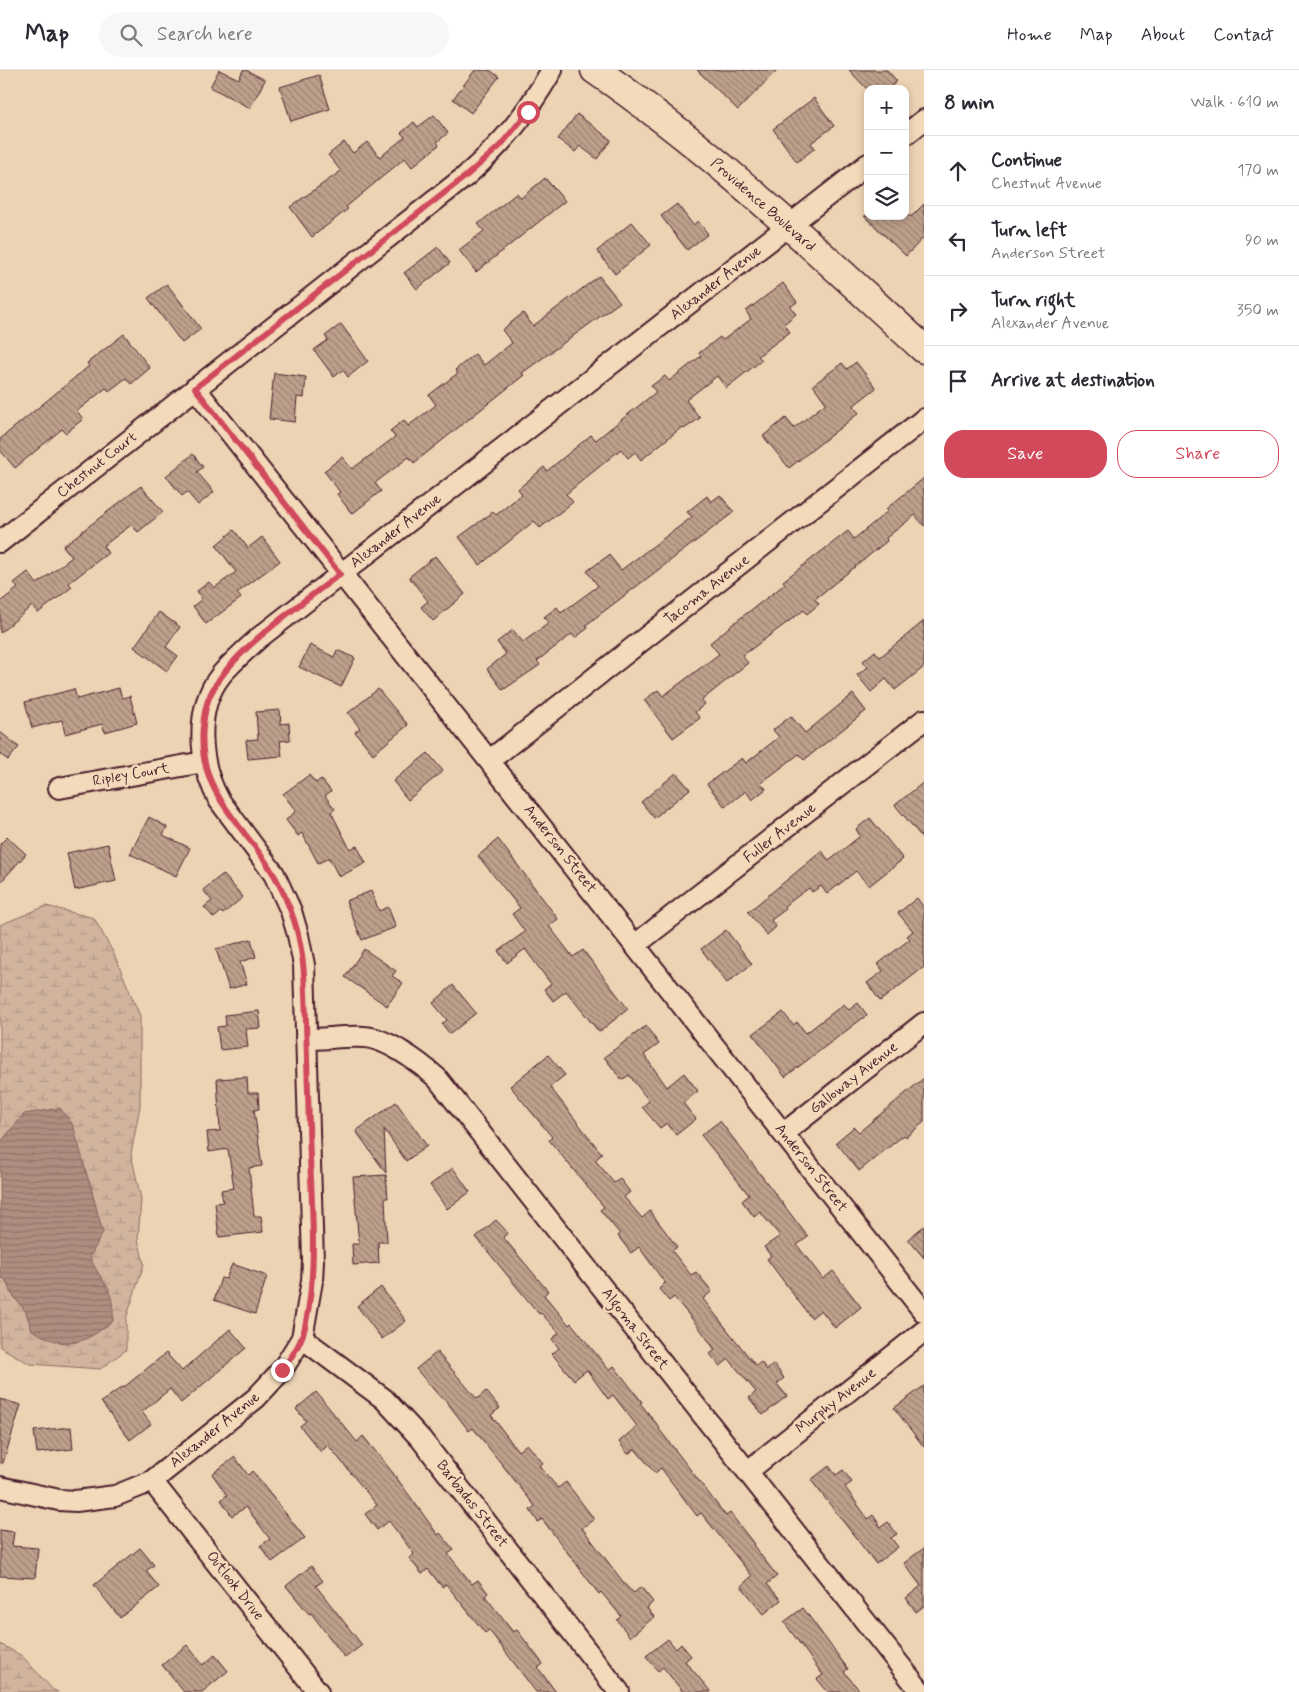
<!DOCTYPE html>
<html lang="en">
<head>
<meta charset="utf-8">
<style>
	body { margin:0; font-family:Mynerve,sans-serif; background:#f7f7f7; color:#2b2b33 }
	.controls { position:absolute; right:15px; top:15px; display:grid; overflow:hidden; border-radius:10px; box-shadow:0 2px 8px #0003 }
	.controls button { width:45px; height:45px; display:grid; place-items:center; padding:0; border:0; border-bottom:1px solid #e1e1e2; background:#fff; color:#2b2b33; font:25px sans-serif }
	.stop { position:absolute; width:15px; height:15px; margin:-11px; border:4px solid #d1495b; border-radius:50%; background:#fff }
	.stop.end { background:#d1495b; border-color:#fff; box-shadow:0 1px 5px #0008 }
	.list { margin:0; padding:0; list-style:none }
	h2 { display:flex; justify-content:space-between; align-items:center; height:65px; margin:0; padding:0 20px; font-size:21px }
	h2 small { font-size:16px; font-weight:400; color:#7c7c81 }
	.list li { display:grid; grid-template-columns:32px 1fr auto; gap:15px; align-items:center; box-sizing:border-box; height:70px; padding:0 20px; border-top:1px solid #e1e1e2 }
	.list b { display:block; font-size:19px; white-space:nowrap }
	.list p { margin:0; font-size:16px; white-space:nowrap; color:#7c7c81 }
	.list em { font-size:16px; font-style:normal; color:#7c7c81 }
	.actions { display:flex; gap:10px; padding:15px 20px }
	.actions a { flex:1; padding:11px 0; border:1px solid #d1495b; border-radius:20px; text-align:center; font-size:18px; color:#d1495b }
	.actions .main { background:#d1495b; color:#fff }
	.icon { flex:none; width:28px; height:28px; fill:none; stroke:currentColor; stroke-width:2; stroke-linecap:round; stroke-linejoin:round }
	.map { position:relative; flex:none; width:924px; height:1622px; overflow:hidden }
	header { display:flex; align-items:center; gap:30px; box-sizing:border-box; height:70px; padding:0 25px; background:#fff; border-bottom:1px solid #e1e1e2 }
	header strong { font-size:24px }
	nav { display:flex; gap:28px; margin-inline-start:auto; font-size:18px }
	.search { width:350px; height:45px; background:#f7f7f7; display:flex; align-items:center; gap:12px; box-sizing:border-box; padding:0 18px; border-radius:28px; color:#7c7c81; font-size:19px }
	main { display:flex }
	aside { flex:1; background:#fff }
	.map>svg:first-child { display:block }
	.wetland { fill:url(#wetland-marsh); stroke:#8e6a64 }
	.water { fill:url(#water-rules); stroke:#86625e }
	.building { fill:url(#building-back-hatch); stroke:#4a1f2b }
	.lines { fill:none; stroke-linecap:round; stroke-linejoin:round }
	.street-casing { stroke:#4a1f2b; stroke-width:24 }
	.secondary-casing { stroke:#4a1f2b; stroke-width:31 }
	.street { stroke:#f2daba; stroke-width:20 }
	.secondary { stroke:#f2daba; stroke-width:28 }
	.route { stroke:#d1495b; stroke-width:6 }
	.labels { text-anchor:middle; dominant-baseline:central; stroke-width:5; stroke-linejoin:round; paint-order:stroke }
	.street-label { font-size:15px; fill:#4a1f2b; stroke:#f2daba }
</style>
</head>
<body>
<header>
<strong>Map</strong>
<div class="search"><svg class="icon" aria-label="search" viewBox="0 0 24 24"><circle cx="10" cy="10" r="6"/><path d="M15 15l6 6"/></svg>Search here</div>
<nav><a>Home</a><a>Map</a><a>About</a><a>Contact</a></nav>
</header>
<main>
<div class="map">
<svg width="924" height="1622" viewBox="0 0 924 1622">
	<defs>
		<pattern id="wetland-marsh" width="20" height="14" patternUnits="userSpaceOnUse" patternTransform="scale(1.25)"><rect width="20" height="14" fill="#d1b49d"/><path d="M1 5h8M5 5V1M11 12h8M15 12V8" fill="none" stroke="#b59a87"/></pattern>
		<pattern id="water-rules" width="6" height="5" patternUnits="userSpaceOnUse" patternTransform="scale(1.25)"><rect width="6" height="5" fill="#ae8e80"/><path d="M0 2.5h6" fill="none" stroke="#907369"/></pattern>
		<pattern id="building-back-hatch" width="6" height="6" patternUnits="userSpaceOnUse" patternTransform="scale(1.25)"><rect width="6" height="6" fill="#bea18d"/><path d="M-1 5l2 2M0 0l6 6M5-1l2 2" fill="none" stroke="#9c8373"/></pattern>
	</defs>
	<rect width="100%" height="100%" fill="#ebd3b4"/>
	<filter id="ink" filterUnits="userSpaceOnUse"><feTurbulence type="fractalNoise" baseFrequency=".02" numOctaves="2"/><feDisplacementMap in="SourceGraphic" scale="10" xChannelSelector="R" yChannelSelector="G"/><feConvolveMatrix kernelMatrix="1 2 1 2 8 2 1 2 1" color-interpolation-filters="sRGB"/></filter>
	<g filter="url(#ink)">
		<!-- wetland -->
		<g class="wetland">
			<path d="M46,836L94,848L114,884L140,946V1036L131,1084L141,1129L138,1169L144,1194L126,1249V1280L100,1299L30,1294L0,1277V1207L6,1209L10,1222L26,1242L32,1260L110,1220L95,1199L89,1186C108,1149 95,1149 91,1113L24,1044L0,1073V855Z"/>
			<polygon points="0,1574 22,1586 53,1620 58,1622 0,1622"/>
		</g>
		<!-- water -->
		<path class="water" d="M60,1038L73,1055L103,1162L90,1187C101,1213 115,1218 113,1251C82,1275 67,1281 32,1260L26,1242L10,1221L6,1210L0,1207V1073L24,1044Z"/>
		<!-- building -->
		<g class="building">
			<polygon points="219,0 239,9 243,0 246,0 265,10 250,38 210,17"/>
			<polygon points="475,0 490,0 499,7 471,43 453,29"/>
			<polygon points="697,0 777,0 738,40"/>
			<polygon points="849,0 887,0 897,11 888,19 867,19"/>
			<polygon points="319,5 330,39 291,51 280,17"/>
			<polygon points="814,28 834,56 811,73 815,78 797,92 773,59"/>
			<polygon points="577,44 611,70 597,89 580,76 575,82 558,69"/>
			<polygon points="434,45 448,63 437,72 439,75 412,97 405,88 346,137 348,139 312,167 290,137 341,101 328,85 344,72 353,83 367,72 380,87 405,67 401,63 414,52 418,57"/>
			<polygon points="545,108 565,131 476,202 459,180 484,161 478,154 517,123 521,128"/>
			<polygon points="677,134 693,155 698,151 708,164 687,180 661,146"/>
			<polygon points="924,134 924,167 906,186 864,146 912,146"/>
			<polygon points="632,152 651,175 615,204 597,181"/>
			<polygon points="438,177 450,193 417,219 404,203"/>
			<polygon points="599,206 620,232 522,303 524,305 414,393 409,387 375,413 381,421 352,444 337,424 340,422 324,401 342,387 352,399 395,367 390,361 404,350 408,356 436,335 429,325 458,303 455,300 475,284 484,295 512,273 502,260 523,243 533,256"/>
			<polygon points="783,213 797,232 790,237 796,244 784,254 790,262 758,286 762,290 726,318 717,306 686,330 700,348 684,359 682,357 641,390 635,382 628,388 621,379 566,424 573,432 540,458 534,451 480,495 459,467 493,442 496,445 522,424 518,419 544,397 547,401 591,365 596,370 656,322 651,316 665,306 669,311 701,286 699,283 720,267 723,270 751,249 746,241"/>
			<polygon points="167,214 201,259 182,273 148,228"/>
			<polygon points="341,254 368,291 348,307 343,300 334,307 314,280 328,270 325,266"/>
			<polygon points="124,264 150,298 131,314 126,308 109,321 106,318 77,341 83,349 66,363 62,359 15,398 0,380 0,369 89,296 87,293"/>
			<polygon points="856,292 876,318 853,336 859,343 789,398 763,366 786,348 794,358 826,333 813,315 842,293 847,299"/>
			<polygon points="274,303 306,307 304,328 297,327 295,352 269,349"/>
			<polygon points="193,384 203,397 197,402 214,422 198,435 187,422 182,426 166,406"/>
			<polygon points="924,408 924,456 915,445 886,468 887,471 815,529 819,534 807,544 804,540 742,586 748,593 702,630 705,634 695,642 700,648 673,668 644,630 658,620 663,626 719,584 710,573 734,553 785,514 783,511 848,461 854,469 888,441 886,439"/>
			<polygon points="141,416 163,442 138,462 131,455 103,476 108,483 69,513 72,517 38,543 32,536 0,563 0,532 18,518 14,513 28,502 37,514 72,487 63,476"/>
			<polygon points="720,425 734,442 586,555 588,558 575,568 572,564 537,591 540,595 503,620 487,599 506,584 497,572 513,560 523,572 549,553 544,547 557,537 561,543 598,516 587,501 609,485 621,500 692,447 687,442 707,426 711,432"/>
			<polygon points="234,460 248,478 262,467 280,491 237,523 241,528 206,554 193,536 202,529 197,521 209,512 214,518 236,502 216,475"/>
			<polygon points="435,486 465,524 433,551 421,537 428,531 409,507"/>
			<polygon points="159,542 180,557 166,577 178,586 167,601 134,577"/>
			<polygon points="924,551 924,597 895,620 886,609 871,622 857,605 868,597 863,591 875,581 880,587"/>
			<polygon points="310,575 334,587 337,580 355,588 341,617 299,597"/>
			<polygon points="119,618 122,628 130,626 137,653 105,662 102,654 65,664 62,650 32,658 25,632 74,619 77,629"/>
			<polygon points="378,619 408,655 373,684 355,662 360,658 348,643"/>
			<polygon points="853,624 866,641 804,690 799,684 761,713 766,719 752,730 746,721 725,737 707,714 742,688 746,693 779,667 773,660 791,646 805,663"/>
			<polygon points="280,640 281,654 289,653 290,670 280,671 282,686 248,689 246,670 258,669 256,642"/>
			<polygon points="0,662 19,677 8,690 0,684"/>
			<polygon points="428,683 443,701 408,730 393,711"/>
			<polygon points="676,703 690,719 654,748 641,732"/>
			<polygon points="309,705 316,713 321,709 331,721 325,726 335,739 331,742 350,779 357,776 366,793 339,807 329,788 318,793 302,763 298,766 286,750 296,741 283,724"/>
			<polygon points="924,712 924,770 895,735"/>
			<polygon points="149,747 167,757 163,765 190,778 176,806 130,784"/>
			<polygon points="870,748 903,789 869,816 856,801 827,824 821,816 812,822 809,818 784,836 786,839 771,850 776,857 767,865 748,842 822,781 829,791 860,766 856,759"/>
			<polygon points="7,767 26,784 0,813 0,774"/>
			<polygon points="498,769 558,849 549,856 573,887 583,880 628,939 599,962 566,921 553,931 544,919 551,914 525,879 507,893 498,881 525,862 512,844 520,838 478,786"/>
			<polygon points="108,774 116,811 75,820 67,783"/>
			<polygon points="223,804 243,827 223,844 221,842 214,848 204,837 212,831 203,820"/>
			<polygon points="371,821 379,841 388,837 396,857 362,870 346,831"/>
			<polygon points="917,828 924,838 924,897 880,931 867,913 883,901 878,894 910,869 907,866 913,861 898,843"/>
			<polygon points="726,860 752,894 727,913 701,879"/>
			<polygon points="251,869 256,887 240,892 247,914 229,919 216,879"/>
			<polygon points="364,879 396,901 392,906 403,913 387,936 345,907"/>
			<polygon points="453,915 476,943 450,964 442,954 447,950 433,933"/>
			<polygon points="858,933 867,945 785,1007 753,964 783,942 793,955 797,952 806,963 844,934 849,940"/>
			<polygon points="259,941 261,958 246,959 248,977 220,980 217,957 226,956 225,945"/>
			<polygon points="646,956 659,974 644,985 667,1017 684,1003 698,1021 683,1033 696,1049 676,1065 667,1053 660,1058 642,1037 649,1031 629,1005 622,1010 604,987"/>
			<polygon points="548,985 565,1005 550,1017 602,1084 595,1090 614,1113 620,1109 630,1122 624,1127 642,1148 650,1141 677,1177 672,1181 691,1205 696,1202 712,1221 703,1229 756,1296 761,1292 767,1300 774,1294 784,1308 777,1314 787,1326 763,1345 749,1328 756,1322 729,1289 720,1296 710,1284 715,1280 701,1260 674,1227 669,1231 659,1219 665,1213 639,1177 631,1183 618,1166 620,1164 600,1140 604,1137 549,1070 552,1067 510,1016"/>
			<polygon points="247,1007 248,1023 258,1023 259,1039 254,1040 262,1096 249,1098 254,1146 261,1146 263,1162 219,1167 215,1133 223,1132 221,1120 234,1118 228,1079 209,1082 207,1062 220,1061 217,1009"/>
			<polygon points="924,1008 924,1052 906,1067 904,1065 859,1101 836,1072 854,1057 859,1062"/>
			<polygon points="396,1032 427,1076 406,1091 384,1059 386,1103 356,1061"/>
			<polygon points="720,1051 808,1167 797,1175 823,1209 833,1201 861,1237 835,1258 821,1240 811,1248 767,1189 771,1186 764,1177 780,1166 760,1142 754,1147 742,1131 749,1125 701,1065"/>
			<polygon points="453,1098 470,1122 447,1139 430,1115"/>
			<polygon points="386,1105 388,1128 385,1128 387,1172 378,1172 379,1193 353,1195 352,1174 359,1174 353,1107"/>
			<polygon points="496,1150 508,1163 503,1167 548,1221 544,1225 569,1255 571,1253 609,1300 614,1296 642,1332 640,1333 660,1358 659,1359 726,1446 730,1443 754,1474 753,1475 777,1506 767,1514 781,1530 764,1544 741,1516 752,1506 701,1443 697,1446 661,1398 655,1403 635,1379 628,1384 619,1372 637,1356 613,1325 608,1329 587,1300 574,1310 552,1284 559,1278 552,1269 559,1263 541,1243 539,1244 476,1167"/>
			<polygon points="924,1156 924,1188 908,1169"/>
			<polygon points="232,1194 267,1206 255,1244 214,1230 221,1208 226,1209"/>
			<polygon points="381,1217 406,1251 382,1269 357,1236"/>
			<polygon points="230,1259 246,1278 181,1333 170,1319 142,1342 151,1354 130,1370 101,1332 122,1317 123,1318 166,1283 182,1301"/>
			<polygon points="437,1282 477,1329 486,1321 500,1338 491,1345 518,1381 527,1374 543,1393 539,1396 558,1418 566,1412 594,1449 582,1458 627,1517 634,1523 641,1517 653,1532 647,1538 654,1547 630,1567 617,1550 621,1546 601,1522 599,1524 542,1449 538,1452 530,1440 535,1436 473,1358 469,1361 443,1327 441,1328 416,1299"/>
			<polygon points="924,1316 924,1377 894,1338"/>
			<polygon points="316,1322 357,1372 363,1366 393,1403 438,1465 440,1463 454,1480 448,1484 472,1514 478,1510 488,1523 485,1526 513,1562 517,1560 543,1594 538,1598 556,1622 536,1622 489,1560 485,1563 446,1514 442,1517 428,1499 422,1504 409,1488 414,1484 389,1451 377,1460 365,1444 377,1435 328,1375 321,1382 300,1356 306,1351 296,1339"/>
			<polygon points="0,1329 21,1335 3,1393 0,1393"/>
			<polygon points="71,1357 73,1379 37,1383 34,1361"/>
			<polygon points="235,1387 248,1405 252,1401 305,1468 272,1492 260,1476 270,1469 246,1437 232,1446 221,1430 227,1425 212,1404"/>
			<polygon points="829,1396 836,1405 843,1400 852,1412 845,1417 868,1449 873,1445 881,1457 888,1452 897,1464 891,1468 898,1477 876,1494 811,1410"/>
			<polygon points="0,1460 14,1462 12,1476 38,1478 35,1508 0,1506"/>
			<polygon points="140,1478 154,1495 146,1501 159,1517 120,1548 94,1515"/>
			<polygon points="924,1478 924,1536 916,1542 906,1528 921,1516 904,1493"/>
			<polygon points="311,1496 323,1511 316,1516 362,1575 345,1588 311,1543 309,1544 286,1516"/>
			<polygon points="803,1538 848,1599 844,1602 861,1622 828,1622 817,1609 823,1605 784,1552"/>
			<polygon points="668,1569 676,1579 681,1574 691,1586 685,1591 711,1622 683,1622 663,1597 658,1601 646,1586"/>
			<polygon points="187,1575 203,1595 215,1585 228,1601 202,1622 184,1622 162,1595"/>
		</g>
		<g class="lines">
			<defs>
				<g id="street">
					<polyline points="905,65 924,50"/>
					<polyline points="195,318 924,1242"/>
					<path d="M0,472L466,106C506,70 525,46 552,0"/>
					<polyline points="490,690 924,349"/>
					<polyline points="59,718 204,692"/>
					<polyline points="635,875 924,650"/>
					<path d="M306,969C325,969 345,966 364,967C387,968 420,993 437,1008L921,1622"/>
					<polyline points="784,1063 924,953"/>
					<polyline points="302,1268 384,1329 421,1369 619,1622"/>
					<polyline points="748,1401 924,1261"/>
					<polyline points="152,1411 318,1622"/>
					<path d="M0,1417L59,1430L76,1431L115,1426L152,1411L256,1328L282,1300L302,1268L312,1211L313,1191L304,895L298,865L291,841L274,804L219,730C199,694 194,639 221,605C233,591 247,579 260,567L868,94"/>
				</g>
				<path id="secondary" d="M595,0C714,81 818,182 924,279"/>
			</defs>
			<!-- street casing -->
			<use href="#street" class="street-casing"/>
			<!-- secondary casing -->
			<use href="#secondary" class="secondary-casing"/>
			<!-- street -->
			<use href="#street" class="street"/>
			<!-- secondary -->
			<use href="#secondary" class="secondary"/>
		</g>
	</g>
	<g class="lines" filter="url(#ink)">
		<!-- route -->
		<path class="route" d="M282,1300C293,1285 303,1271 306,1252C319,1190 310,1120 309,1056C308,1022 307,988 306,954C305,915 305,876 290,839C282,817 270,796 255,777C219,730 192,701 206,637C217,589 302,534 340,504L195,318L466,106L500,76L528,42"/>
	</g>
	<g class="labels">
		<!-- street labels -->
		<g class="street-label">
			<text transform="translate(763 135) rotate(41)">Providence Boulevard</text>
			<text transform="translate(716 213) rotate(-38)">Alexander Avenue</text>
			<text transform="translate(97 395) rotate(-38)">Chestnut Court</text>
			<text transform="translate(396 461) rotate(-38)">Alexander Avenue</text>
			<text transform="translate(707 520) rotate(-38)">Tacoma Avenue</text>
			<text transform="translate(131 705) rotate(-10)">Ripley Court</text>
			<text transform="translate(780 763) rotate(-38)">Fuller Avenue</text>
			<text transform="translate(560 779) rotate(52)">Anderson Street</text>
			<text transform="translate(854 1008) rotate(-38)">Galloway Avenue</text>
			<text transform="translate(811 1098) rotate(52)">Anderson Street</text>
			<text transform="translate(635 1259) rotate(52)">Algoma Street</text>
			<text transform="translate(836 1331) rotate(-38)">Murphy Avenue</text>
			<text transform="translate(215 1360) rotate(-39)">Alexander Avenue</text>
			<text transform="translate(472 1434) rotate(52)">Barbados Street</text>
			<text transform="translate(235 1516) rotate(52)">Outlook Drive</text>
		</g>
	</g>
</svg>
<div class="controls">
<button>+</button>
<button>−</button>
<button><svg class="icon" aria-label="layers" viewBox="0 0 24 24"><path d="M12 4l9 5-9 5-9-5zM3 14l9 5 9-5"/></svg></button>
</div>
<div class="stop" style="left:528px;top:42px"></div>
<div class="stop end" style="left:282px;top:1300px"></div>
</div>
<aside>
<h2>8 min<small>Walk · 610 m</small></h2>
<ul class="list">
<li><svg class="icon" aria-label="ahead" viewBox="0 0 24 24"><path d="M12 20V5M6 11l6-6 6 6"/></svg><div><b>Continue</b><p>Chestnut Avenue</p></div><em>170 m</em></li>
<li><svg class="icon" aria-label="left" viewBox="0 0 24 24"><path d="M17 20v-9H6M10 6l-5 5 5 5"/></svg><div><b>Turn left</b><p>Anderson Street</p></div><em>90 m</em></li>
<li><svg class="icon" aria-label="right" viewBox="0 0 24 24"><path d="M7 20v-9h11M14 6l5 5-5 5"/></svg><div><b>Turn right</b><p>Alexander Avenue</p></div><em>350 m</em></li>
<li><svg class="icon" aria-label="arrive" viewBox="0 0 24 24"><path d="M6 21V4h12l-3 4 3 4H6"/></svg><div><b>Arrive at destination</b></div></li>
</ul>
<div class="actions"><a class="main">Save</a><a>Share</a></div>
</aside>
</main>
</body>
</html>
